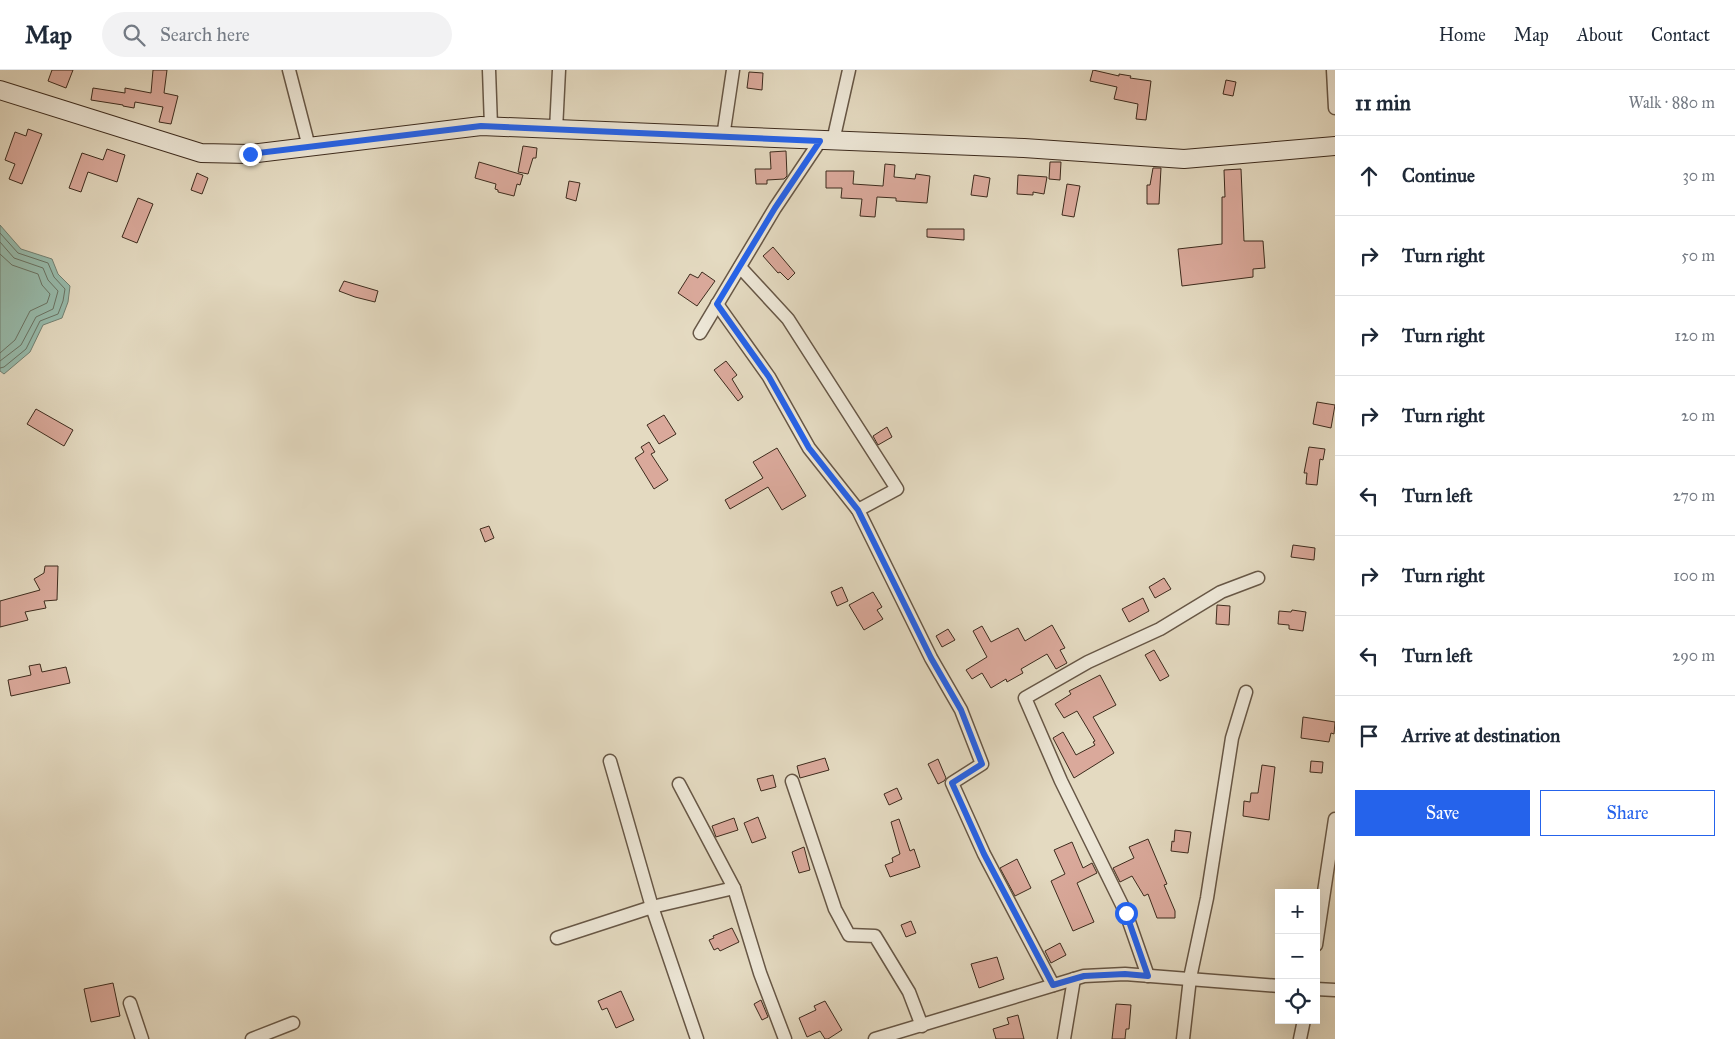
<!DOCTYPE html>
<html lang="en">
<head>
<meta charset="utf-8">
<style>
	body { margin:0; font-family:"IM FELL Great Primer",serif; background:#f2f2f3; color:#1f2937 }
	.controls { position:absolute; right:15px; bottom:15px; display:grid; overflow:hidden; border-radius:0px; box-shadow:0 5px 20px #0002 }
	.controls button { width:45px; height:45px; display:grid; place-items:center; padding:0; border:0; border-bottom:1px solid #e0e1e3; background:#fff; color:#1f2937; font:25px sans-serif }
	.stop { position:absolute; width:15px; height:15px; margin:-11px; border:4px solid #2563eb; border-radius:50%; background:#fff }
	.stop.end { background:#2563eb; border-color:#fff; box-shadow:0 1px 5px #0008 }
	.list { margin:0; padding:0; list-style:none }
	h2 { display:flex; justify-content:space-between; align-items:center; height:65px; margin:0; padding:0 20px; font-size:21px }
	h2 small { font-size:16px; font-weight:400; color:#747a83 }
	.list li { display:grid; grid-template-columns:32px 1fr auto; gap:15px; align-items:center; box-sizing:border-box; height:80px; padding:0 20px; border-top:1px solid #e0e1e3 }
	.list b { display:block; font-size:19px; white-space:nowrap }
	.list em { font-size:16px; font-style:normal; color:#747a83 }
	.actions { display:flex; gap:10px; padding:15px 20px }
	.actions a { flex:1; padding:11px 0; border:1px solid #2563eb; border-radius:0px; text-align:center; font-size:18px; color:#2563eb }
	.actions .main { background:#2563eb; color:#fff }
	.icon { flex:none; width:28px; height:28px; fill:none; stroke:currentColor; stroke-width:2; stroke-linecap:round; stroke-linejoin:round }
	.map { position:relative; flex:none; width:1335px; height:969px; overflow:hidden }
	header { display:flex; align-items:center; gap:30px; box-sizing:border-box; height:70px; padding:0 25px; background:#fff; border-bottom:1px solid #e0e1e3 }
	header strong { font-size:24px }
	nav { display:flex; gap:28px; margin-inline-start:auto; font-size:18px }
	.search { width:350px; height:45px; background:#f2f2f3; display:flex; align-items:center; gap:12px; box-sizing:border-box; padding:0 18px; border-radius:28px; color:#747a83; font-size:19px }
	main { display:flex }
	aside { flex:1; background:#fff }
	.map>svg:first-child { display:block }
	.water { fill:#97bbac; stroke:#738173 }
	.lines { fill:none; stroke-linecap:round; stroke-linejoin:round }
	.shore { stroke:#6a7364; stroke-width:1 }
	.building { fill:#daa99b; stroke:#3d2b1d }
	.street-casing { stroke:#675746; stroke-width:15 }
	.secondary-casing { stroke:#3d2b1d; stroke-width:20 }
	.street { stroke:#ede7d7; stroke-width:12 }
	.secondary { stroke:#ede7d7; stroke-width:18 }
	.route { stroke:#2563eb; stroke-width:6 }
</style>
</head>
<body>
<header>
<strong>Map</strong>
<div class="search"><svg class="icon" aria-label="search" viewBox="0 0 24 24"><circle cx="10" cy="10" r="6"/><path d="M15 15l6 6"/></svg>Search here</div>
<nav><a>Home</a><a>Map</a><a>About</a><a>Contact</a></nav>
</header>
<main>
<div class="map">
<svg width="1335" height="969" viewBox="0 0 1335 969">
	<rect width="100%" height="100%" fill="#e4dac1"/>
	<filter id="stains"><feTurbulence type="fractalNoise" baseFrequency=".004" numOctaves="4"/><feColorMatrix values="0 0 0 0 .2 0 0 0 0 .09 0 0 0 0 .02 0 0 0 .5 -.17"/></filter>
	<radialGradient id="worn" r=".72"><stop offset=".6" stop-color="#630" stop-opacity="0"/><stop offset="1" stop-color="#630" stop-opacity=".3"/></radialGradient>
	<!-- water -->
	<polygon class="water" points="0,155 21,179 52,189 58,204 70,216 68,232 62,248 43,255 30,282 4,304 0,301"/>
	<g class="lines">
		<!-- shore -->
		<g class="shore">
			<polyline points="0,163 18,183 48,193 54,207 65,219 63,231 58,244 40,251 26,279 4,297 0,298"/>
			<polyline points="0,172 14,188 43,198 48,210 58,221 53,239 36,247 21,275 0,291"/>
			<polyline points="0,184 12,195 38,204 42,215 50,224 47,233 30,241 15,270 0,283"/>
		</g>
	</g>
	<!-- building -->
	<g class="building">
		<polygon points="52,0 73,0 66,18 48,11"/>
		<polygon points="153,0 167,0 164,23 178,26 171,54 159,52 163,37 135,32 134,38 123,36 123,35 91,30 93,18 125,23 125,18 151,23"/>
		<polygon points="1093,0 1119,6 1119,4 1131,6 1130,8 1151,11 1146,50 1136,49 1138,34 1114,29 1117,17 1090,11"/>
		<polygon points="749,2 763,3 762,20 747,18"/>
		<polygon points="1226,10 1236,12 1233,26 1223,24"/>
		<polygon points="28,59 42,64 22,114 9,109 15,94 5,90 15,62 26,66"/>
		<polygon points="523,76 537,78 536,88 533,88 528,104 518,102"/>
		<polygon points="107,79 125,85 117,112 88,102 81,122 69,118 82,83 103,90"/>
		<polygon points="786,81 787,106 784,109 767,110 767,114 756,114 755,99 771,99 770,82"/>
		<polygon points="479,92 523,105 520,115 517,114 514,126 498,122 498,120 495,119 496,114 475,108"/>
		<polygon points="1050,92 1061,92 1060,110 1049,109"/>
		<polygon points="885,94 895,95 894,107 915,109 916,104 930,106 927,133 896,131 896,128 877,127 875,147 860,146 862,129 841,128 842,118 826,118 826,101 854,101 853,114 883,116"/>
		<polygon points="1153,98 1161,98 1159,134 1147,134 1147,115 1150,115"/>
		<polygon points="1241,99 1244,171 1263,171 1265,198 1253,199 1253,207 1182,216 1178,179 1222,174 1222,127 1225,127 1224,100"/>
		<polygon points="197,103 208,108 202,124 191,120"/>
		<polygon points="974,105 990,108 987,127 971,125"/>
		<polygon points="1018,105 1047,107 1044,124 1033,122 1033,125 1017,124"/>
		<polygon points="569,111 580,113 576,131 566,128"/>
		<polygon points="1067,114 1080,116 1074,147 1062,145"/>
		<polygon points="138,128 153,134 137,173 122,167"/>
		<polygon points="927,159 964,159 964,170 927,167"/>
		<polygon points="773,177 795,203 788,210 780,202 778,203 763,186"/>
		<polygon points="702,202 715,211 697,236 678,223 690,204 698,208"/>
		<polygon points="344,211 378,221 375,232 355,227 339,221"/>
		<polygon points="726,291 737,305 732,309 743,327 738,331 714,300"/>
		<polygon points="1317,332 1335,335 1331,358 1313,354"/>
		<polygon points="36,339 73,360 64,376 27,354"/>
		<polygon points="664,345 676,364 659,374 647,355"/>
		<polygon points="887,357 892,367 878,375 873,366"/>
		<polygon points="649,372 655,382 651,384 668,410 654,419 635,388 644,382 641,377"/>
		<polygon points="1309,377 1325,379 1323,390 1320,389 1317,415 1306,414 1307,403 1304,403"/>
		<polygon points="777,378 806,426 782,440 768,417 730,439 725,430 763,408 753,392"/>
		<polygon points="489,456 494,468 485,472 480,459"/>
		<polygon points="1293,475 1315,478 1314,490 1291,487"/>
		<polygon points="45,496 58,496 57,530 44,531 46,538 25,542 28,550 0,557 0,531 40,520 34,509 44,503"/>
		<polygon points="1164,508 1171,519 1155,528 1149,517"/>
		<polygon points="842,517 848,531 837,536 831,522"/>
		<polygon points="873,522 882,537 877,540 883,549 864,560 849,535"/>
		<polygon points="1143,528 1149,541 1129,552 1122,539"/>
		<polygon points="1217,535 1230,536 1229,555 1216,554"/>
		<polygon points="1292,540 1306,542 1303,561 1289,559 1289,555 1278,554 1279,541 1291,542"/>
		<polygon points="1052,555 1065,578 1060,580 1067,593 1056,599 1047,584 1021,599 1023,603 1007,612 1006,609 991,618 982,603 972,609 966,600 987,587 973,561 982,556 991,572 1018,558 1025,571"/>
		<polygon points="948,559 955,570 942,577 936,566"/>
		<polygon points="1154,580 1169,606 1160,611 1145,585"/>
		<polygon points="40,594 42,602 66,597 70,613 11,626 8,610 31,605 29,596"/>
		<polygon points="1100,605 1116,635 1093,647 1114,683 1074,708 1053,668 1063,662 1076,685 1095,675 1093,672 1095,671 1077,641 1064,648 1055,634 1071,624 1069,621"/>
		<polygon points="1303,647 1335,652 1334,664 1331,663 1329,672 1301,668"/>
		<polygon points="825,688 829,700 800,708 797,696"/>
		<polygon points="938,689 946,708 944,711 938,714 928,694"/>
		<polygon points="1311,691 1323,692 1322,703 1310,702"/>
		<polygon points="1262,695 1275,697 1269,750 1243,746 1244,731 1250,732 1251,723 1258,723"/>
		<polygon points="773,705 776,717 761,721 757,709"/>
		<polygon points="897,718 902,729 889,735 884,724"/>
		<polygon points="758,747 766,768 752,773 744,753"/>
		<polygon points="734,748 738,760 716,767 712,756"/>
		<polygon points="899,749 910,781 914,779 920,797 890,807 885,795 893,792 892,788 900,784 891,752"/>
		<polygon points="1175,760 1191,762 1188,783 1171,781 1172,771 1174,772"/>
		<polygon points="1148,769 1167,814 1164,815 1175,841 1175,848 1157,848 1148,824 1144,826 1132,806 1120,812 1113,798 1134,788 1129,777"/>
		<polygon points="1072,772 1083,798 1092,793 1097,803 1077,813 1094,852 1073,861 1051,811 1065,804 1054,780"/>
		<polygon points="804,777 810,800 799,803 792,782"/>
		<polygon points="1017,789 1031,818 1015,826 1000,798"/>
		<polygon points="911,851 916,863 906,867 901,855"/>
		<polygon points="732,858 739,872 720,881 718,878 714,880 709,870 714,868 713,866"/>
		<polygon points="1060,873 1066,885 1051,893 1045,881"/>
		<polygon points="997,887 1004,909 979,918 971,894"/>
		<polygon points="113,913 120,946 91,952 84,919"/>
		<polygon points="621,921 634,950 616,958 607,938 602,940 598,931"/>
		<polygon points="761,930 768,947 762,950 754,934"/>
		<polygon points="825,931 842,960 828,969 825,969 820,961 807,967 799,948 816,940 814,936"/>
		<polygon points="1116,934 1131,935 1129,959 1126,959 1125,969 1112,969"/>
		<polygon points="1018,945 1024,969 996,969 993,959 1009,954 1007,948"/>
	</g>
	<g class="lines">
		<defs>
			<g id="street">
				<polyline points="289,0 309,77"/>
				<polyline points="489,0 491,56"/>
				<polyline points="1333,0 1335,38"/>
				<polyline points="556,60 559,0"/>
				<polyline points="723,67 733,0"/>
				<polyline points="833,71 849,0"/>
				<polyline points="740,197 788,249 897,419 858,440"/>
				<polyline points="717,234 769,307 809,378 858,440 931,588 961,640 982,694 952,713 984,784 1053,915"/>
				<polyline points="700,263 775,138 820,71"/>
				<polyline points="610,691 652,837 697,969"/>
				<polyline points="792,711 835,839 849,865 875,866 909,922 922,956"/>
				<polyline points="679,714 734,818 760,903 785,969"/>
				<polyline points="557,868 652,837 734,818"/>
				<polyline points="1316,875 1335,749"/>
				<polyline points="1148,906 1126,843 1061,711 1025,628 1088,592 1160,559 1221,522 1258,508"/>
				<polyline points="1316,919 1335,920"/>
				<polyline points="130,933 142,969"/>
				<polyline points="252,969 293,953"/>
				<polyline points="875,969 1084,906 1125,904 1279,916"/>
				<polyline points="1064,969 1074,909"/>
				<polyline points="1183,969 1190,908 1207,828 1232,668 1246,622"/>
				<polyline points="1300,969 1304,950"/>
			</g>
			<polyline id="secondary" points="0,20 201,83 250,84 481,56 1024,78 1184,89 1335,76"/>
		</defs>
		<!-- street casing -->
		<use href="#street" class="street-casing"/>
		<!-- secondary casing -->
		<use href="#secondary" class="secondary-casing"/>
		<!-- street -->
		<use href="#street" class="street"/>
		<!-- secondary -->
		<use href="#secondary" class="secondary"/>
	</g>
	<g class="lines">
		<!-- route -->
		<polyline class="route" points="250,84 481,56 820,71 775,138 717,234 769,307 809,378 858,440 931,588 961,640 982,694 952,713 984,784 1053,915 1084,906 1125,904 1148,906 1126,843"/>
	</g>
	<rect width="100%" height="100%" filter="url(#stains)"/>
	<rect width="100%" height="100%" fill="url(#worn)"/>
</svg>
<div class="controls">
<button>+</button>
<button>−</button>
<button><svg class="icon" aria-label="locate" viewBox="0 0 24 24"><circle cx="12" cy="12" r="6"/><path d="M12 2v4M12 18v4M2 12h4M18 12h4"/></svg></button>
</div>
<div class="stop" style="left:1126px;top:843px"></div>
<div class="stop end" style="left:250px;top:84px"></div>
</div>
<aside>
<h2>11 min<small>Walk · 880 m</small></h2>
<ul class="list">
<li><svg class="icon" aria-label="ahead" viewBox="0 0 24 24"><path d="M12 20V5M6 11l6-6 6 6"/></svg><div><b>Continue</b></div><em>30 m</em></li>
<li><svg class="icon" aria-label="right" viewBox="0 0 24 24"><path d="M7 20v-9h11M14 6l5 5-5 5"/></svg><div><b>Turn right</b></div><em>50 m</em></li>
<li><svg class="icon" aria-label="right" viewBox="0 0 24 24"><path d="M7 20v-9h11M14 6l5 5-5 5"/></svg><div><b>Turn right</b></div><em>120 m</em></li>
<li><svg class="icon" aria-label="right" viewBox="0 0 24 24"><path d="M7 20v-9h11M14 6l5 5-5 5"/></svg><div><b>Turn right</b></div><em>20 m</em></li>
<li><svg class="icon" aria-label="left" viewBox="0 0 24 24"><path d="M17 20v-9H6M10 6l-5 5 5 5"/></svg><div><b>Turn left</b></div><em>270 m</em></li>
<li><svg class="icon" aria-label="right" viewBox="0 0 24 24"><path d="M7 20v-9h11M14 6l5 5-5 5"/></svg><div><b>Turn right</b></div><em>100 m</em></li>
<li><svg class="icon" aria-label="left" viewBox="0 0 24 24"><path d="M17 20v-9H6M10 6l-5 5 5 5"/></svg><div><b>Turn left</b></div><em>290 m</em></li>
<li><svg class="icon" aria-label="arrive" viewBox="0 0 24 24"><path d="M6 21V4h12l-3 4 3 4H6"/></svg><div><b>Arrive at destination</b></div></li>
</ul>
<div class="actions"><a class="main">Save</a><a>Share</a></div>
</aside>
</main>
</body>
</html>
